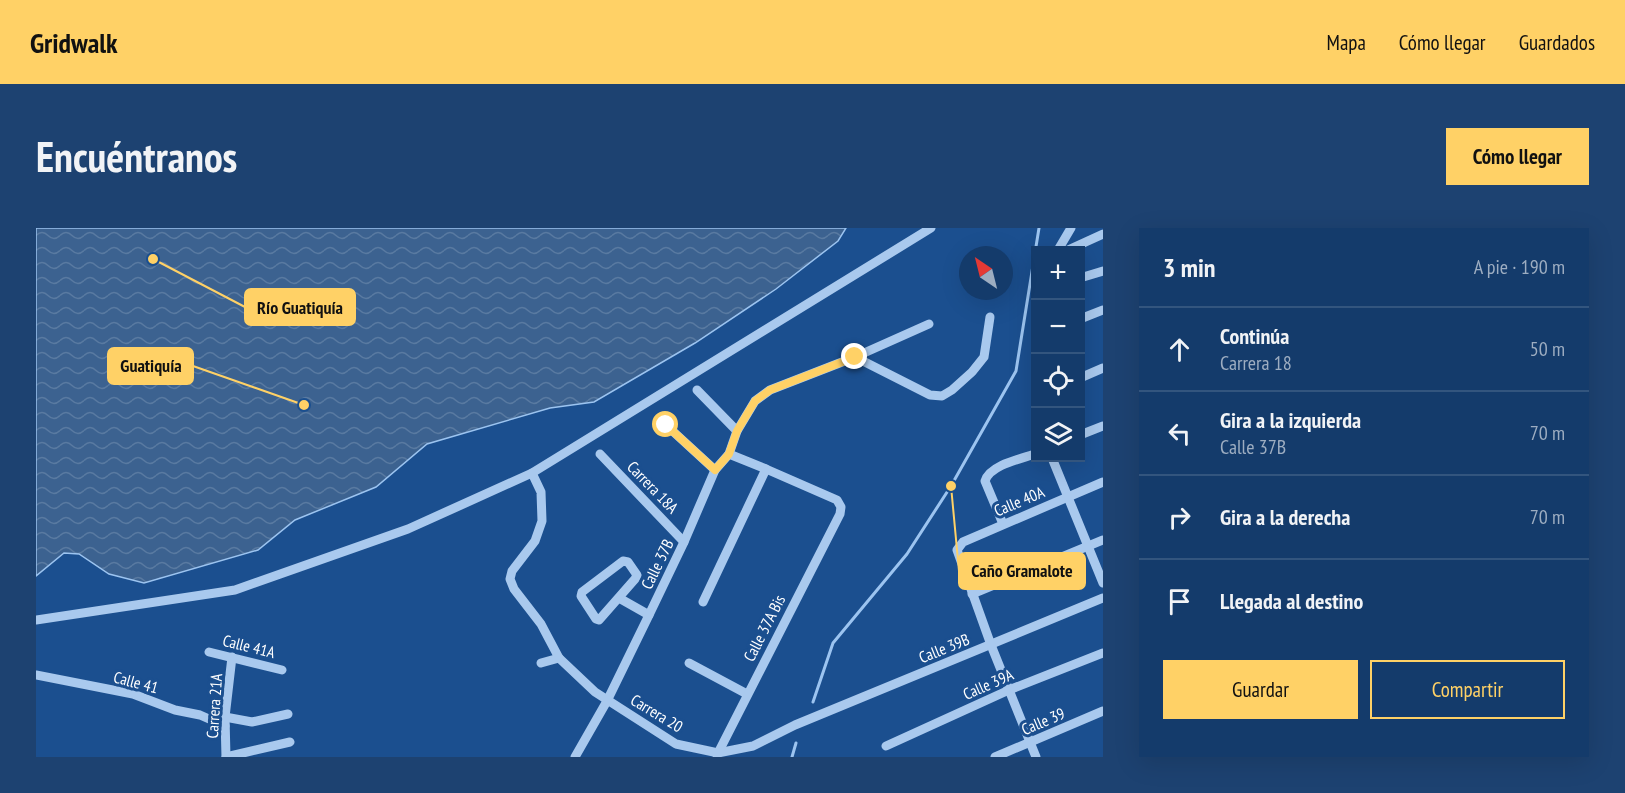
<!DOCTYPE html>
<html lang="es">
<head>
<meta charset="utf-8">
<style>
	body { margin:0; font-family:"PT Sans Narrow",sans-serif; background:#1d4271; color:#f1f3f6 }
	.controls { position:absolute; right:18px; top:18px; display:grid; overflow:hidden; border-radius:0px; box-shadow:0 6px 24px #0002 }
	.controls button { width:54px; height:54px; display:grid; place-items:center; padding:0; border:0; border-bottom:2px solid #33557e; background:#143b6b; color:#f1f3f6; font:30px sans-serif }
	.compass { position:absolute; left:923px; top:18px; width:54px; height:54px; border-radius:50%; background:#143b6b; box-shadow:0 6px 24px #0002; rotate:325deg }
	.stop { position:absolute; width:18px; height:18px; margin:-14px; border:4px solid #ffd166; border-radius:50%; background:#fff }
	.stop.end { background:#ffd166; border-color:#fff; box-shadow:0 2px 6px #0008 }
	.list { margin:0; padding:0; list-style:none }
	h2 { display:flex; justify-content:space-between; align-items:center; height:78px; margin:0; padding:0 24px; font-size:26px }
	h2 small { font-size:20px; font-weight:400; color:#9dadc1 }
	.list li { display:grid; grid-template-columns:39px 1fr auto; gap:18px; align-items:center; box-sizing:border-box; height:84px; padding:0 24px; border-top:2px solid #33557e }
	.list b { display:block; font-size:22px; white-space:nowrap }
	.list p { margin:0; font-size:20px; white-space:nowrap; color:#9dadc1 }
	.list em { font-size:20px; font-style:normal; color:#9dadc1 }
	.actions { display:flex; gap:12px; padding:18px 24px }
	.actions a { flex:1; padding:14px 0; border:2px solid #ffd166; border-radius:0px; text-align:center; font-size:21px; color:#ffd166 }
	.actions .main { background:#ffd166; color:#111 }
	.icon { flex:none; width:33px; height:33px; fill:none; stroke:currentColor; stroke-width:2; stroke-linecap:round; stroke-linejoin:round }
	.map { position:relative; flex:none; width:1067px; height:529px; overflow:hidden; border-radius:0px }
	header { display:flex; align-items:center; gap:36px; box-sizing:border-box; height:84px; padding:0 30px; background:#ffd166; color:#111 }
	header strong { font-size:28px }
	nav { display:flex; gap:33px; margin-inline-start:auto; font-size:21px }
	.intro { display:flex; align-items:center; justify-content:space-between; box-sizing:border-box; height:144px; padding:0 36px }
	h1 { margin:0; font-size:42px }
	.button { padding:15px 27px; border-radius:0px; background:#ffd166; color:#111; font-size:21px; font-weight:700 }
	main { display:flex; gap:36px; padding:0 36px }
	aside { flex:1; background:#143b6b; border-radius:0px; box-shadow:0 6px 24px #0002 }
	.map>svg:first-child { display:block }
	.water { fill:url(#water-waves); stroke:#9cc4f0; stroke-width:1.5 }
	.lines { fill:none; stroke-linecap:round; stroke-linejoin:round }
	.stream { stroke:#9cc4f0; stroke-width:3 }
	.minor { stroke:#a9c9ee; stroke-width:9 }
	.route { stroke:#ffd166; stroke-width:8 }
	.labels { text-anchor:middle; dominant-baseline:central; stroke-width:6; stroke-linejoin:round; paint-order:stroke }
	.street-label { font-size:16px; fill:#fff; stroke:#1b4f8f }
	.leader { fill:none; stroke:#ffd166; stroke-width:2 }
	.callout-dot { fill:#ffd166; stroke:#1b4f8f; stroke-width:2 }
	.callout { fill:#ffd166; stroke:#ffd166; stroke-width:2 }
	.callout-label { font-size:18px; text-anchor:middle; font-weight:bold; fill:#111 }
</style>
</head>
<body>
<header>
<strong>Gridwalk</strong>
<nav><a>Mapa</a><a>Cómo llegar</a><a>Guardados</a></nav>
</header>
<div class="intro"><h1>Encuéntranos</h1><a class="button">Cómo llegar</a></div>
<main>
<div class="map">
<svg width="1067" height="529" viewBox="0 0 1067 529">
	<defs>
		<pattern id="water-waves" width="16" height="10" patternUnits="userSpaceOnUse" patternTransform="scale(1.5)"><rect width="16" height="10" fill="#3c6290"/><path d="M0 5q4-4 8 0t8 0" fill="none" stroke="#597aa1"/></pattern>
	</defs>
	<rect width="100%" height="100%" fill="#1b4f8f"/>
	<!-- water -->
	<polygon class="water" points="0,0 810,0 802,13 740,61 659,115 558,174 514,180 391,216 340,259 259,292 222,322 108,355 73,346 43,326 28,325 0,348"/>
	<g class="lines">
		<!-- stream -->
		<g class="stream">
			<polyline points="777,474 797,415 871,326 915,258 980,143 1003,0"/>
			<polyline points="756,529 760,515"/>
		</g>
		<!-- minor -->
		<g class="minor">
			<polyline points="1022,22 1035,0"/>
			<polyline points="1032,22 1067,6"/>
			<polyline points="1044,50 1067,43"/>
			<polyline points="1044,91 1067,82"/>
			<polyline points="819,129 894,167 906,168 916,162 936,144 948,129 954,89"/>
			<polyline points="1044,150 1067,140"/>
			<polyline points="661,162 701,203"/>
			<polyline points="630,197 679,242"/>
			<polyline points="1044,207 1067,198"/>
			<polyline points="564,226 648,314"/>
			<polyline points="1016,230 1067,355"/>
			<polyline points="496,245 505,264 506,293 499,313 476,343 474,351 478,361 505,396 523,430 559,464 640,516 682,525 717,518 759,497 1067,370"/>
			<path d="M967,296L949,253C954,237 984,231 999,226"/>
			<polygon points="587,333 592,334 601,347 599,351 563,392 560,391 545,368 546,364"/>
			<polyline points="936,366 1067,312"/>
			<polyline points="583,370 613,387"/>
			<polyline points="667,374 730,241 693,226"/>
			<polyline points="0,392 199,362 372,301 496,245 895,0"/>
			<polyline points="173,424 246,442"/>
			<polyline points="505,435 523,430"/>
			<polyline points="653,435 711,466"/>
			<polyline points="0,447 97,466 139,482 164,487 189,498"/>
			<polyline points="189,489 216,494 252,486"/>
			<polyline points="850,518 973,462 1067,425"/>
			<polyline points="681,527 804,286 805,279 801,272 730,241"/>
			<polyline points="190,529 189,489 196,429"/>
			<polyline points="190,529 254,514"/>
			<polyline points="539,529 571,473 613,387 648,314 679,242 693,226 701,203 719,173 734,162 819,129 893,96"/>
			<polyline points="959,529 1067,483"/>
			<polyline points="1000,529 955,417 921,322 927,314 1067,254"/>
		</g>
	</g>
	<g class="lines">
		<!-- route -->
		<polyline class="route" points="630,197 679,242 693,226 701,203 719,173 734,162 819,129"/>
	</g>
	<g class="labels">
		<!-- street labels -->
		<g class="street-label">
			<text transform="translate(617 259) rotate(46)">Carrera 18A</text>
			<text transform="translate(983 273) rotate(-23)">Calle 40A</text>
			<text transform="translate(621 336) rotate(-64)">Calle 37B</text>
			<text transform="translate(728 400) rotate(-63)">Calle 37A Bis</text>
			<text transform="translate(213 418) rotate(14)">Calle 41A</text>
			<text transform="translate(908 420) rotate(-22)">Calle 39B</text>
			<text transform="translate(100 454) rotate(15)">Calle 41</text>
			<text transform="translate(952 456) rotate(-24)">Calle 39A</text>
			<text transform="translate(178 478) rotate(-86)">Carrera 21A</text>
			<text transform="translate(621 485) rotate(31)">Carrera 20</text>
			<text transform="translate(1007 493) rotate(-23)">Calle 39</text>
		</g>
	</g>
	<!-- callouts -->
	<path class="leader" d="M117 31L209 79M268 177L157 138M915 258L923 343"/>
	<g class="callout-dot">
		<circle cx="117" cy="31" r="6"/>
		<circle cx="268" cy="177" r="6"/>
		<circle cx="915" cy="258" r="6"/>
	</g>
	<g class="callout">
		<rect x="209" y="61" width="110" height="36" rx="6"/>
		<rect x="72" y="120" width="85" height="36" rx="6"/>
		<rect x="923" y="325" width="126" height="36" rx="6"/>
	</g>
	<g class="callout-label">
		<text x="264" y="86">Río Guatiquía</text>
		<text x="115" y="144">Guatiquía</text>
		<text x="986" y="349">Caño Gramalote</text>
	</g>
</svg>
<div class="controls">
<button>+</button>
<button>−</button>
<button><svg class="icon" aria-label="locate" viewBox="0 0 24 24"><circle cx="12" cy="12" r="6"/><path d="M12 2v4M12 18v4M2 12h4M18 12h4"/></svg></button>
<button><svg class="icon" aria-label="layers" viewBox="0 0 24 24"><path d="M12 4l9 5-9 5-9-5zM3 14l9 5 9-5"/></svg></button>
</div>
<svg class="compass" viewBox="-18 -18 36 36"><path d="M0-13l5 13h-10z" fill="#e53935"/><path d="M0 13l5-13h-10z" fill="#9dadc1"/></svg>
<div class="stop" style="left:630px;top:197px"></div>
<div class="stop end" style="left:819px;top:129px"></div>
</div>
<aside>
<h2>3 min<small>A pie · 190 m</small></h2>
<ul class="list">
<li><svg class="icon" aria-label="ahead" viewBox="0 0 24 24"><path d="M12 20V5M6 11l6-6 6 6"/></svg><div><b>Continúa</b><p>Carrera 18</p></div><em>50 m</em></li>
<li><svg class="icon" aria-label="left" viewBox="0 0 24 24"><path d="M17 20v-9H6M10 6l-5 5 5 5"/></svg><div><b>Gira a la izquierda</b><p>Calle 37B</p></div><em>70 m</em></li>
<li><svg class="icon" aria-label="right" viewBox="0 0 24 24"><path d="M7 20v-9h11M14 6l5 5-5 5"/></svg><div><b>Gira a la derecha</b></div><em>70 m</em></li>
<li><svg class="icon" aria-label="arrive" viewBox="0 0 24 24"><path d="M6 21V4h12l-3 4 3 4H6"/></svg><div><b>Llegada al destino</b></div></li>
</ul>
<div class="actions"><a class="main">Guardar</a><a>Compartir</a></div>
</aside>
</main>
</body>
</html>
